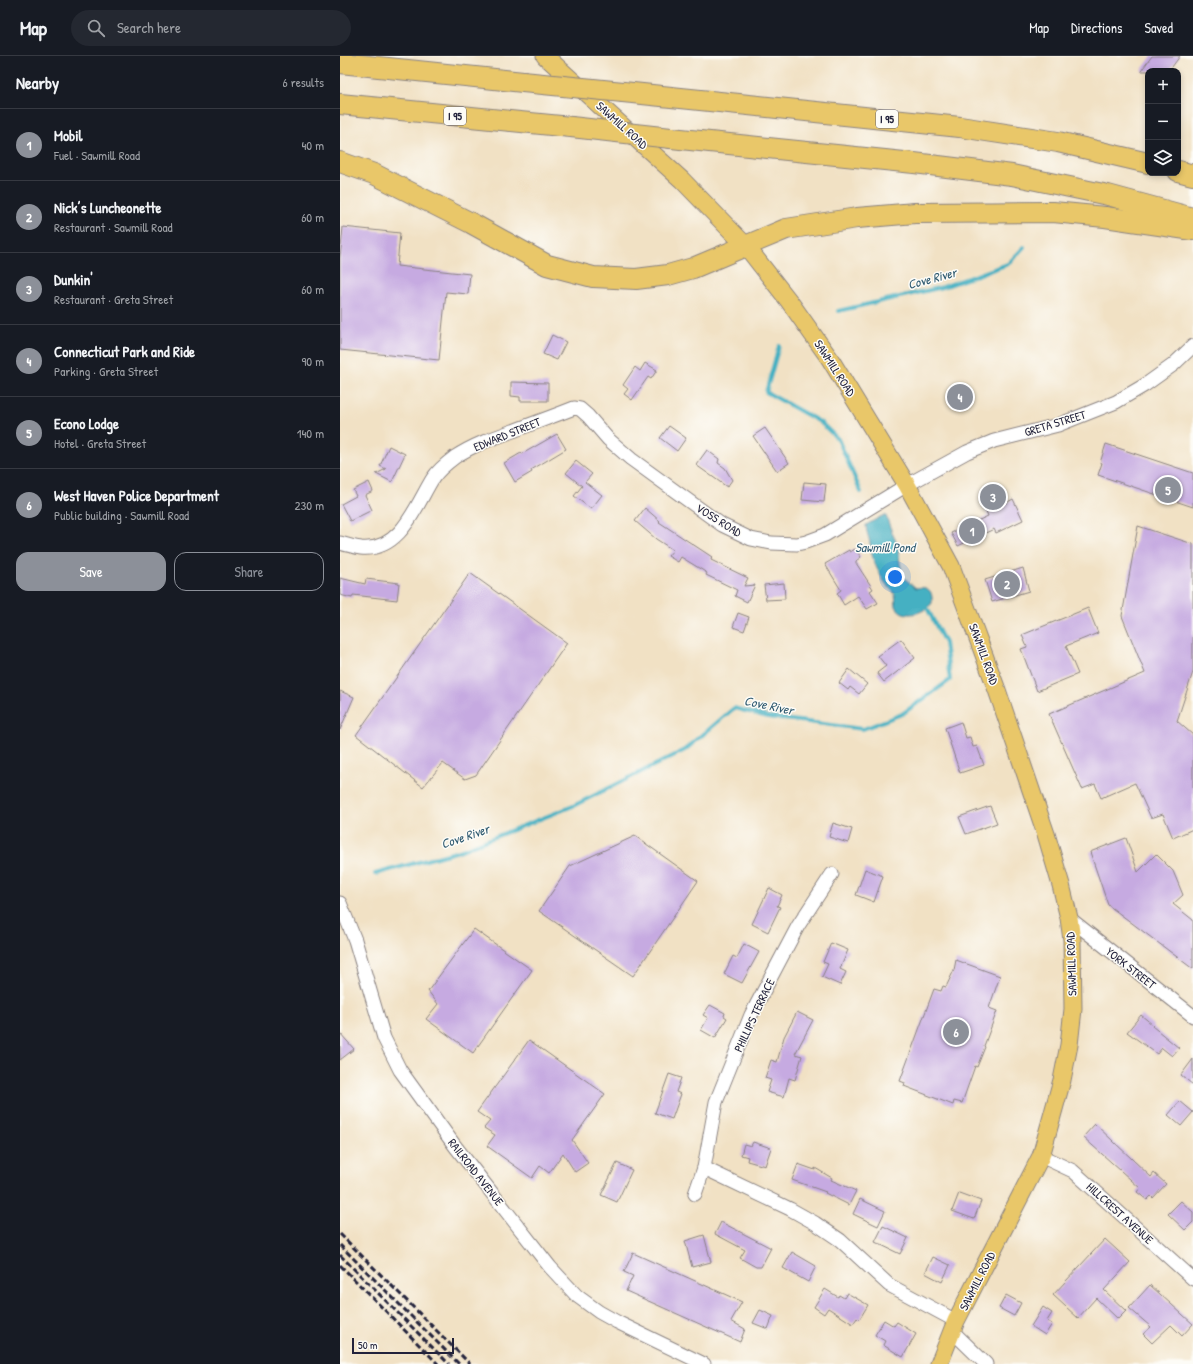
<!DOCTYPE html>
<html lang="en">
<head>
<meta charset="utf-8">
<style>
	body { margin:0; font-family:"Patrick Hand",sans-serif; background:#242831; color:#f1f3f6 }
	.controls { position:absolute; right:12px; top:12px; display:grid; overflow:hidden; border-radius:8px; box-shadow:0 2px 6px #0003 }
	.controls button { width:36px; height:36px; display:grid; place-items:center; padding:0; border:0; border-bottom:1px solid #363941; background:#171b24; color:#f1f3f6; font:20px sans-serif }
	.scale { position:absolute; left:12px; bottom:10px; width:102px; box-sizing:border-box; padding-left:4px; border:2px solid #22223b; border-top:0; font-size:11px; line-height:14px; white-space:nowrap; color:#22223b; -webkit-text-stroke:3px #fdfcf7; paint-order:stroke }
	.you { position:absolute; left:555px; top:521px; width:14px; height:14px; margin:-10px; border:3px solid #fff; border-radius:50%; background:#1a73e8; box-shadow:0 0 0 6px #1a73e833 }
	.badge { display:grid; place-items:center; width:26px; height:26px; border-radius:50%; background:#8c9099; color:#fff; font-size:13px; font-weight:700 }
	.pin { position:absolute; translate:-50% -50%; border:2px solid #fff; box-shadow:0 1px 4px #0006 }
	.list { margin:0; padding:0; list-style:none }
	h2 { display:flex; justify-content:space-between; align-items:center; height:52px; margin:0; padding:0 16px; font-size:17px }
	h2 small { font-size:13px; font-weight:400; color:#9ea1a6 }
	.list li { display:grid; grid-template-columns:26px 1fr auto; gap:12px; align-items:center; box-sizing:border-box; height:72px; padding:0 16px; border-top:1px solid #363941 }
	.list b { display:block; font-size:15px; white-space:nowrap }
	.list p { margin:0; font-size:13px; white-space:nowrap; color:#9ea1a6 }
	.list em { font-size:13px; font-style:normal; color:#9ea1a6 }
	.actions { display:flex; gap:8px; padding:12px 16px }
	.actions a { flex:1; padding:9px 0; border:1px solid #8c9099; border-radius:12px; text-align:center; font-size:14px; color:#8c9099 }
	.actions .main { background:#8c9099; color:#fff }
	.icon { flex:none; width:22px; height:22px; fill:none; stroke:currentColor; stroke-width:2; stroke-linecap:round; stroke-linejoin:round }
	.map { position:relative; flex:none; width:853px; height:1308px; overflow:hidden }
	header { display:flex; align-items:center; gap:24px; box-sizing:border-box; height:56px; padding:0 20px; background:#171b24; border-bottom:1px solid #363941 }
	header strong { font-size:19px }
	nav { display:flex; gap:22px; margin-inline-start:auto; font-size:14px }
	.search { width:280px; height:36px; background:#242831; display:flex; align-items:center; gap:10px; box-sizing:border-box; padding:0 14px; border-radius:22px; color:#9ea1a6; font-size:15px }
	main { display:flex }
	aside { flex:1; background:#171b24 }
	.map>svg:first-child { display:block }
	.water { fill:#44b0c2; stroke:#33697e }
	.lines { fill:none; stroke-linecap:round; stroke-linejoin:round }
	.stream { stroke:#44b0c2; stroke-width:4 }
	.building { fill:#c6aae1 }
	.minor-casing { stroke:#8a8280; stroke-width:15 }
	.major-casing { stroke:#8a8280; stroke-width:19 }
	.highway-casing { stroke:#8a8280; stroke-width:22 }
	.minor { stroke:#fff; stroke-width:13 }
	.major { stroke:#e9c769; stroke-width:17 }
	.highway { stroke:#e9c769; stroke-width:20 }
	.rail { stroke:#22223b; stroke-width:3; stroke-dasharray:6 3; stroke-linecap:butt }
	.highway-bridge-casing { stroke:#8a8280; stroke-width:22; stroke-linecap:butt }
	.highway-bridge { stroke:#e9c769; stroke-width:20 }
	.labels { text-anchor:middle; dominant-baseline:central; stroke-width:3; stroke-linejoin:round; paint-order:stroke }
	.shield { fill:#fdfcf7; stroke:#646373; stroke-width:1 }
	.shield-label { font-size:11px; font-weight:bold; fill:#22223b }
	.street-label { font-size:12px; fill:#22223b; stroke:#fdfcf7 }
	.water-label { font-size:13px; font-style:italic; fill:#305b71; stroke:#fdfcf7 }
</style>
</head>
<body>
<header>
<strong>Map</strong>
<div class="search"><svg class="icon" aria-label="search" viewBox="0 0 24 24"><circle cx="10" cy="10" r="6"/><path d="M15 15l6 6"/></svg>Search here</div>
<nav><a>Map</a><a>Directions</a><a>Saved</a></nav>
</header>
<main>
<aside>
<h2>Nearby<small>6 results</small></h2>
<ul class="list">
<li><span class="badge">1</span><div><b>Mobil</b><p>Fuel · Sawmill Road</p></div><em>40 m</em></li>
<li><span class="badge">2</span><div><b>Nick’s Luncheonette</b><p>Restaurant · Sawmill Road</p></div><em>60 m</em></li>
<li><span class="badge">3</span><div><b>Dunkin'</b><p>Restaurant · Greta Street</p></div><em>60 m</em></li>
<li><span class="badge">4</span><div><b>Connecticut Park and Ride</b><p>Parking · Greta Street</p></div><em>90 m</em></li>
<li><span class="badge">5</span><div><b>Econo Lodge</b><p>Hotel · Greta Street</p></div><em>140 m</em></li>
<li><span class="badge">6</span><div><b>West Haven Police Department</b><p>Public building · Sawmill Road</p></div><em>230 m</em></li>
</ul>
<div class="actions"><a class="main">Save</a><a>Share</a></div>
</aside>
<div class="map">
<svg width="853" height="1308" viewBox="0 0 853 1308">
	<rect width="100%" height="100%" fill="#fdfcf7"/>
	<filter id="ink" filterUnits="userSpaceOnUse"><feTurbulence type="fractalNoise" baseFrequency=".025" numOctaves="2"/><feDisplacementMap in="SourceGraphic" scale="8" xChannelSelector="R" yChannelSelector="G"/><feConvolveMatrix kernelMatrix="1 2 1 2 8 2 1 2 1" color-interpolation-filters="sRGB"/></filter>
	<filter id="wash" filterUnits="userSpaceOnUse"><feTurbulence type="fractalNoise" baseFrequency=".012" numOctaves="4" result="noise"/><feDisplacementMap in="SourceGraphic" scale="16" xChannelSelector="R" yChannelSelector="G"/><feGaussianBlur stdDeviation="0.9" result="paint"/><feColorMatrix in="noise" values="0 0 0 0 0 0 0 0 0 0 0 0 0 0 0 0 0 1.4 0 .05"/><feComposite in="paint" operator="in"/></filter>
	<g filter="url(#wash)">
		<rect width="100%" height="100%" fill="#f1e1c4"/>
		<!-- water -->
		<path class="water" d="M542,460H546L553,479L558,489L560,508L564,522L576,532C588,530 593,534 592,547C586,556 565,564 557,552C554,547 557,542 554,537C552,534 548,531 546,528C540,520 535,509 532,500C531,496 531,491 530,487C529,481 526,476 526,469Z"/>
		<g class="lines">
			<!-- stream -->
			<g class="stream">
				<polyline points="498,255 603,231 668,208 684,191"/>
				<polyline points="439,290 426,336 480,366 498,383 521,436"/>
				<polyline points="35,818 119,795 233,750 345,694 394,652 428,661 523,673 562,658 610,624 605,587 585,548"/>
			</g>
		</g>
		<g id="blocks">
			<!-- building -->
			<g class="building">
				<polygon points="812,0 840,0 829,15 801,15"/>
				<polygon points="3,171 60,177 57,210 130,218 128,238 106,236 99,304 0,294 0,202"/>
				<polygon points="212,279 226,286 217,304 203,298"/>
				<polygon points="305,307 317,314 311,323 308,321 292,344 284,338 288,333 283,329 295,311 300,315"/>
				<polygon points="171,326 208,327 208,345 180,345 180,341 171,340"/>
				<polygon points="329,370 346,382 337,395 320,382"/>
				<polygon points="425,372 449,407 437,415 413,380"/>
				<polygon points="217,378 226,393 191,414 192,416 175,426 164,407 181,397 182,398"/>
				<polygon points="766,388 853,417 853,451 758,419 762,407 760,407"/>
				<polygon points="49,390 65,398 52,426 36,418 46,413 40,410"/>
				<polygon points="367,394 379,403 378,407 385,412 392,424 387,431 356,409"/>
				<polygon points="236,405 252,418 245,426 262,439 251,453 234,440 242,430 226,417"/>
				<polygon points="29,426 33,435 25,439 32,454 10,465 1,448 16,440 13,434"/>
				<polygon points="464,426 486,428 484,446 462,444"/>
				<polygon points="659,433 666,447 673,443 683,464 656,477 654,473 618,490 611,477 648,460 643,448 645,447 642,441"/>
				<polygon points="305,452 320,465 319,466 372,501 371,504 408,522 404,530 415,529 407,546 395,540 397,534 366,519 367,517 341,501 338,506 328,500 333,494 316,483 295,465"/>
				<polygon points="798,470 853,488 853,616 837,665 853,679 853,773 833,782 823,758 811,762 795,727 761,742 755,728 742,733 709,658 805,617 782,560"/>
				<polygon points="515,493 521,501 516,505 516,507 533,533 530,535 538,547 527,553 518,540 504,549 497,537 501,534 485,508 509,494 510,496"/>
				<polygon points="683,512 689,535 652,546 645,524"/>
				<polygon points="130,517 227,587 136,719 125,723 103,707 83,731 16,679"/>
				<polygon points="0,522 25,528 26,523 59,527 57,544 13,539 12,542 0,539"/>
				<polygon points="444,527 445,543 426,544 424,529"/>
				<polygon points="748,552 758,577 726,590 738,618 697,635 681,593 687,591 682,579"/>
				<polygon points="398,557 409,561 404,575 393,571"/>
				<polygon points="561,583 575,602 544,626 537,617 546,610 538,600"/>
				<polygon points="509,613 527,628 519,638 510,631 508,634 499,627"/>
				<polygon points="0,635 14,641 0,674"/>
				<polygon points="621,666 626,682 630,681 633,691 637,690 644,709 620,717 605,672"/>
				<polygon points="650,750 657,767 626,778 619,761"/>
				<polygon points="493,767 512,773 508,787 489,781"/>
				<polygon points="295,780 358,825 293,920 199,855 230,810"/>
				<polygon points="786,782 798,816 816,798 833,815 843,839 833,848 853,864 853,913 768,849 750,796"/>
				<polygon points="525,813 543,820 534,846 516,839"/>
				<polygon points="429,832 442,839 437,850 440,851 428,876 412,868"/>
				<polygon points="134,873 192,914 133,997 86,963 98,948 88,935"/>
				<polygon points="491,887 508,894 500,913 506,916 500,929 482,921 488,908 483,906"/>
				<polygon points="404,888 419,896 402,927 384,918 393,900 397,902"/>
				<polygon points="616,904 660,920 649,952 657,955 644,990 645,991 637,1011 635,1010 622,1047 614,1045 613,1049 564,1030 565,1027 560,1025 594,933 601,935 603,930 606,931 614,914"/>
				<polygon points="370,949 385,957 384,960 387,962 375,982 361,974 368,962 363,959"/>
				<polygon points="457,956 473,964 455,998 462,1000 455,1024 449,1022 444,1041 427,1036 431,1024 425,1022 431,1004 437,1006 444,981"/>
				<polygon points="801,959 813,969 812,970 839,992 832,1000 822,992 817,998 787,976"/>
				<polygon points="0,977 14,993 0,1004"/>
				<polygon points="189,984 265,1038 232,1084 248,1107 235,1116 223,1097 209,1117 200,1110 192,1122 147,1090 155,1079 144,1072 150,1065 137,1056"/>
				<polygon points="853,1003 853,1029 841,1019"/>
				<polygon points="329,1018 341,1022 336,1036 341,1038 332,1063 315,1057"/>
				<polygon points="840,1045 853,1056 841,1070 828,1059"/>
				<polygon points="755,1068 811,1121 814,1117 826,1128 813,1142 811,1140 807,1144 797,1136 800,1132 743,1081"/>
				<polygon points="413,1086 431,1092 425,1110 407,1105 408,1101 401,1099 404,1088 411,1090"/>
				<polygon points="277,1107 292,1114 277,1146 261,1139"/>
				<polygon points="458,1108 475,1114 475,1112 492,1122 491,1124 516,1135 509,1149 485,1137 486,1136 452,1124"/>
				<polygon points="619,1137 641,1145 634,1163 612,1155"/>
				<polygon points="520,1143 545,1155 538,1170 513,1158"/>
				<polygon points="841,1145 853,1156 853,1166 845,1174 828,1158"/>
				<polygon points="381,1166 431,1192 421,1211 416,1211 400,1202 405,1194 375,1178"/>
				<polygon points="543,1170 568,1182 560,1198 535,1186"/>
				<polygon points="364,1179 371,1206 352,1211 345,1185"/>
				<polygon points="765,1183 790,1206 764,1234 786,1255 778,1263 756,1242 738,1262 713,1239"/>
				<polygon points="452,1196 476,1210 468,1226 443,1212"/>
				<polygon points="293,1197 402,1246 391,1265 405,1273 400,1286 286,1235 293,1220 284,1216"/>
				<polygon points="593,1201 610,1209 602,1226 585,1217"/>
				<polygon points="810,1229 853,1268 842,1280 831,1269 812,1287 803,1278 811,1271 789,1252"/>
				<polygon points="485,1233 498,1241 499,1239 504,1242 507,1237 528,1249 519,1264 517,1262 513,1268 488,1252 484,1258 474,1251"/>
				<polygon points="666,1239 681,1247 674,1260 659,1252"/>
				<polygon points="703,1251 712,1257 707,1265 712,1268 705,1279 691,1270"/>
				<polygon points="420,1254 433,1260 428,1273 413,1267"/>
				<polygon points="544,1264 554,1270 557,1266 576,1278 563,1301 543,1289 545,1285 535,1279"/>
			</g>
		</g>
	</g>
	<g filter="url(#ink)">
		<use href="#blocks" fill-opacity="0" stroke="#8a8280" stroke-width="1"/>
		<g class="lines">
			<defs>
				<g id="minor">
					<path d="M0,487C7,489 14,491 21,492C61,496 76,449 93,422C99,413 107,407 115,401C133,389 153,382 173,375C194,367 214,360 234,352L240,353L248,360L268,383L291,403L382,469L411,483L431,487L457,488L466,486L485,479L567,429L627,396L654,385L718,369L776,346L805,329L833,309L853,290"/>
					<polyline points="0,847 15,884 44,982 60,1014 115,1090 210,1211 237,1240 259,1256 277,1266 364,1308"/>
					<polyline points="729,862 853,960"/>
					<polyline points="701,1100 733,1115 853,1223"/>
					<polyline points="364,1112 450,1153 475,1167 500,1184 549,1229 616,1265"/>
					<polyline points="355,1138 364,1112 376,1046 411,959 458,870 492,818"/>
					<polyline points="612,1275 646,1308"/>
				</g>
				<polyline id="major" points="205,0 342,124 406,190 449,245 490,303 567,429 611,510 657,634 706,778 721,829 729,862 732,884 733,953 729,989 722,1024 701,1100 616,1265 599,1308"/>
				<g id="highway">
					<polyline points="0,7 183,26"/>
					<polyline points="283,36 620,71 718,86 808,107"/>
					<polyline points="0,48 231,71"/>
					<polyline points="331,82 574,107 672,119 768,139 853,162"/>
					<polyline points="0,106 34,118 131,167 207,209 253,221 296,223 328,219 353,212 446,173 517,162 575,157 713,156 765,161 853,174"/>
					<polyline points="838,115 853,119"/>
				</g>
			</defs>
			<!-- minor casing -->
			<use href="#minor" class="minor-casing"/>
			<!-- major casing -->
			<use href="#major" class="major-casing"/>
			<!-- highway casing -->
			<use href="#highway" class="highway-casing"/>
			<!-- minor -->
			<use href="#minor" class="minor"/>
			<!-- major -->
			<use href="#major" class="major"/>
			<!-- highway -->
			<use href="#highway" class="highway"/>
			<!-- rail -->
			<g class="rail">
				<polyline points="0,1178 130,1308"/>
				<polyline points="0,1189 119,1308"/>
				<polyline points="0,1199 109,1308"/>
				<polyline points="0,1209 98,1308"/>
			</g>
			<defs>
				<g id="highway-bridge">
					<polyline points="183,26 283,36"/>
					<polyline points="231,71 331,82"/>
				</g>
			</defs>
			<!-- highway-bridge casing -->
			<use href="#highway-bridge" class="highway-bridge-casing"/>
			<!-- highway-bridge -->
			<use href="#highway-bridge" class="highway-bridge"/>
		</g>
	</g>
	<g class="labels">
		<!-- shield labels -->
		<g class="shield">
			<rect x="104" y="51" width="22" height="18" rx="3"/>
			<rect x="536" y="54" width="22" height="18" rx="3"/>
		</g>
		<g class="shield-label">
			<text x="115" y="60">I 95</text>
			<text x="547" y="63">I 95</text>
		</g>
		<!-- street labels -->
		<g class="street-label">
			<text transform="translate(282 69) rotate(42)">SAWMILL ROAD</text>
			<text transform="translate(495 312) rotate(57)">SAWMILL ROAD</text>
			<text transform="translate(715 367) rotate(-17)">GRETA STREET</text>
			<text transform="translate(167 378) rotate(-22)">EDWARD STREET</text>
			<text transform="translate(379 464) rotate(32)">VOSS ROAD</text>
			<text transform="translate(644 598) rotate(70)">SAWMILL ROAD</text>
			<text transform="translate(731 908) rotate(-92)">SAWMILL ROAD</text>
			<text transform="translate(791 912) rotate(38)">YORK STREET</text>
			<text transform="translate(414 959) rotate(-65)">PHILLIPS TERRACE</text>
			<text transform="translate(136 1116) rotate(52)">RAILROAD AVENUE</text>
			<text transform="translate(780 1157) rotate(42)">HILLCREST AVENUE</text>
			<text transform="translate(637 1225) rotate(-63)">SAWMILL ROAD</text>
		</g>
		<!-- water labels -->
		<g class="water-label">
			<text transform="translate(592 222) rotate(-15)">Cove River</text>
			<text x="545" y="491">Sawmill Pond</text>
			<text transform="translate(429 649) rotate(12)">Cove River</text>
			<text transform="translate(125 780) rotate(-19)">Cove River</text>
		</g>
	</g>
</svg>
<div class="controls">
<button>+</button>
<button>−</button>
<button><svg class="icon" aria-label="layers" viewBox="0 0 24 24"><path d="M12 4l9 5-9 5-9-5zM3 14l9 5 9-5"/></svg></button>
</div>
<div class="scale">50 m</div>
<div class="you"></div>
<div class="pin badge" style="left:632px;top:475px">1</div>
<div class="pin badge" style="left:667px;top:528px">2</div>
<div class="pin badge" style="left:653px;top:441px">3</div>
<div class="pin badge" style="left:620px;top:341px">4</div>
<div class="pin badge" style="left:828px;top:434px">5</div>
<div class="pin badge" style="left:616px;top:976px">6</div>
</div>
</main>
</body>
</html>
